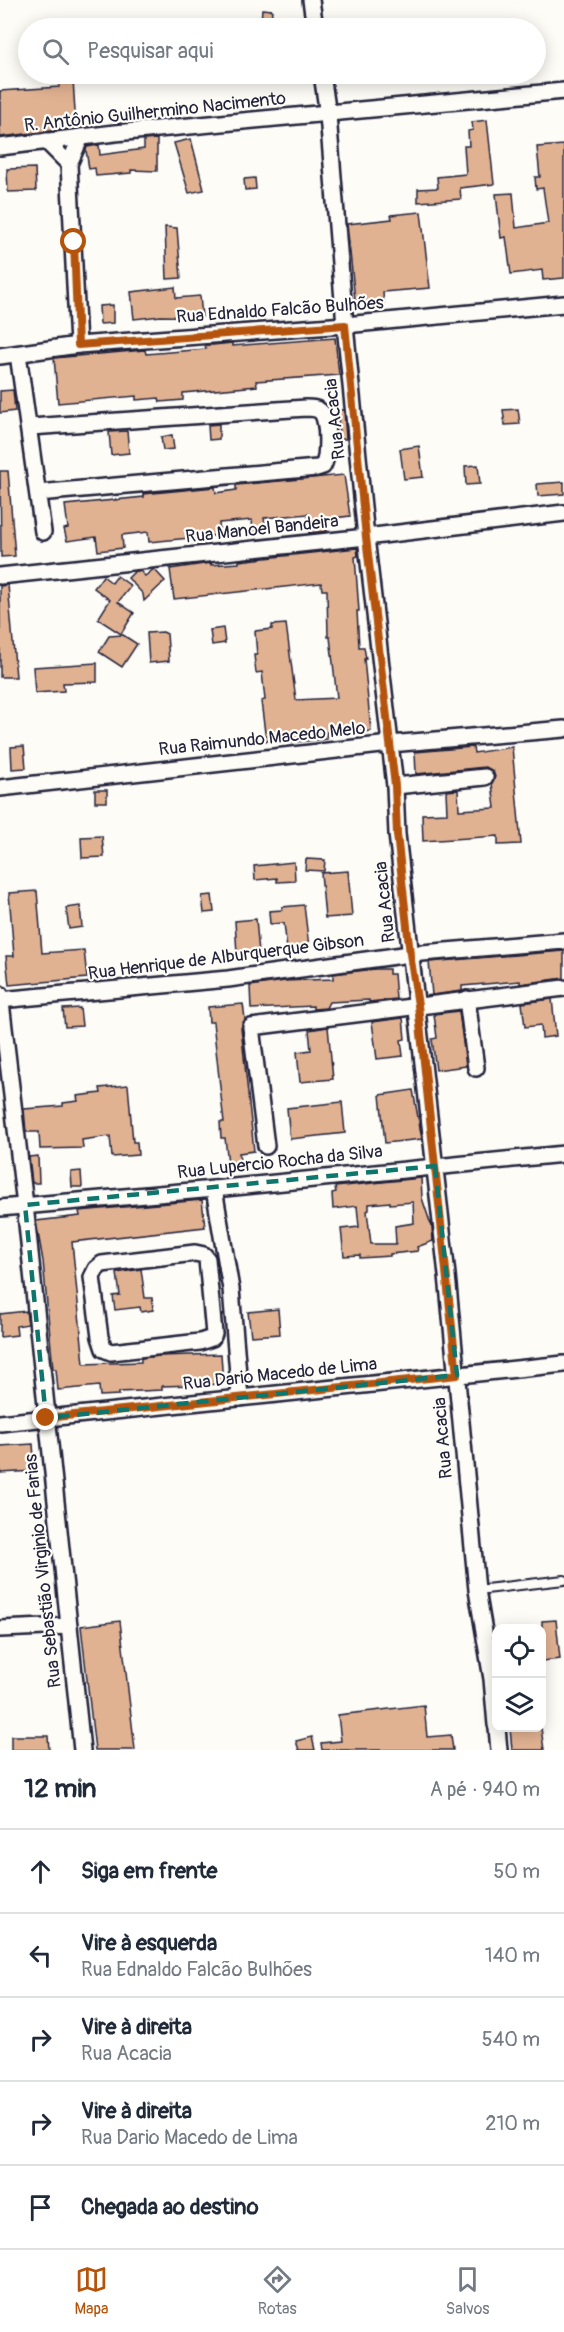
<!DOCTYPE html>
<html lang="pt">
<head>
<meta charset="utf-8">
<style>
	body { margin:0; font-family:Pangolin,sans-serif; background:#f2f2f3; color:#1f2937 }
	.controls { position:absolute; right:18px; bottom:18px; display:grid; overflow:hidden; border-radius:12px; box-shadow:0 3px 15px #0003 }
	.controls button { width:54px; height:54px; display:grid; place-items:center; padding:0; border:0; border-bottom:2px solid #e0e1e3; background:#fff; color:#1f2937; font:30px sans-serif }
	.stop { position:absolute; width:18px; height:18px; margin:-14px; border:4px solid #b45309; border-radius:50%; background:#fff }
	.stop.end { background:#b45309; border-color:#fff; box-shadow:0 2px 6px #0008 }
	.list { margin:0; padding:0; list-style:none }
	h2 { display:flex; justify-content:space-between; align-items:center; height:78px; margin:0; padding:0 24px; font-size:26px }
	h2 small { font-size:20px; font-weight:400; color:#747a83 }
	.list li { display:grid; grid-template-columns:39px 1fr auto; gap:18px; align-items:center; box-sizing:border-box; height:84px; padding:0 24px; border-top:2px solid #e0e1e3 }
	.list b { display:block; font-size:22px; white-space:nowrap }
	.list p { margin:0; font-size:20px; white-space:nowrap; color:#747a83 }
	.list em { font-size:20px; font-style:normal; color:#747a83 }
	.icon { flex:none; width:33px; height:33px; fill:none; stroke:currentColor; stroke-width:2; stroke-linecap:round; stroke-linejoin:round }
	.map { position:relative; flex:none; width:564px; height:1750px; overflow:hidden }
	.search { position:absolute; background:#fff; box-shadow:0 3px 15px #0003; left:18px; right:18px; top:18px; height:66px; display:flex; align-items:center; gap:15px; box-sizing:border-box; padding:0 21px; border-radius:33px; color:#747a83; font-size:22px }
	.sheet { height:498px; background:#fff }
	nav { display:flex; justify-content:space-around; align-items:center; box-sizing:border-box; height:84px; border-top:2px solid #e0e1e3; background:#fff; font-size:16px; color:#747a83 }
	nav a { display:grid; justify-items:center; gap:3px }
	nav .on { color:#b45309 }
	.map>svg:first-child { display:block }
	.building { fill:#e1b292; stroke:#22223b; stroke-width:1.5; fill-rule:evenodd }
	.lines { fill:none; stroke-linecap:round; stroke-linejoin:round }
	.lane-casing { stroke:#22223b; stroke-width:12 }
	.street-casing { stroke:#22223b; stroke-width:20 }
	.lane { stroke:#fdfcf7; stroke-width:8 }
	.street { stroke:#fdfcf7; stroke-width:15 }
	.route { stroke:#b45309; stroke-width:8 }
	.marked { fill:none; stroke:#0f766e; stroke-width:4.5; stroke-dasharray:12 8; stroke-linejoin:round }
	.labels { text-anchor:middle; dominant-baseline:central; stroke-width:4.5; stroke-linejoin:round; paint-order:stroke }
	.street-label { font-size:18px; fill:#22223b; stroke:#fdfcf7 }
</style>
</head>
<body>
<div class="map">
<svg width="564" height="1750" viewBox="0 0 564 1750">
	<rect width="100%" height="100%" fill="#fdfcf7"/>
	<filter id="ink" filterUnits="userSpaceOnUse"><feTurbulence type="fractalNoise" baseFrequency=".0167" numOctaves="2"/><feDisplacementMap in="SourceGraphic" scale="12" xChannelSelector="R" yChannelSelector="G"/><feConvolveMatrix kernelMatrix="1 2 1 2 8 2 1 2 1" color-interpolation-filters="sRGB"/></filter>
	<g filter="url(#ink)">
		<!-- building -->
		<g class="building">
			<polygon points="262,9 272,10 271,22 261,22"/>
			<polygon points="73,79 76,128 0,137 0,91 59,87 58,80"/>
			<polygon points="487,120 494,184 460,188 461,199 418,202 418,189 438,188 437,177 466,174 464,146 469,146 468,131 473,130 472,122"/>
			<polygon points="157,139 157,171 131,170 131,173 96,176 95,168 89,169 86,150 87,147 99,145 100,155 144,149 144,140"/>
			<polygon points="191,139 204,190 189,193 174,143"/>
			<polygon points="564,145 564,278 543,280 542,270 511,274 506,237 501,238 496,194 513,193 516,228 548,223 543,188 536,189 535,177 540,177 537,147"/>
			<polygon points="35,168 36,191 8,192 7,169"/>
			<polygon points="255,178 256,189 245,190 244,179"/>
			<polygon points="421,212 430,288 383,292 384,307 366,308 365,299 355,300 347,224 392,219 391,215"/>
			<polygon points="165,227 177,228 181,278 167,279"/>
			<polygon points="175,287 176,298 200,296 202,317 161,316 134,319 131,292"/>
			<polygon points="113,305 113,323 100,324 99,306"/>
			<polygon points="335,338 339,375 256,381 257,386 183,393 183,400 160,402 159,398 136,400 136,396 58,403 54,358 145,350 146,354 206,349 205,345 213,345 232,343 232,346"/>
			<polygon points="13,390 15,411 0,413 0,391"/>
			<polygon points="518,409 520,424 505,425 503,410"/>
			<polygon points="338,410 344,410 346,439 339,439"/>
			<polygon points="219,424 219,439 209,440 208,425"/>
			<polygon points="127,431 129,453 111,455 109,432"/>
			<polygon points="172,435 174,449 163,450 161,437"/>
			<polygon points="419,446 423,477 404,479 400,449"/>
			<polygon points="478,465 480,484 466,485 465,466"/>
			<polygon points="0,471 8,471 15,556 1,557"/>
			<polygon points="344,475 350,516 326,519 327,531 309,533 308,514 264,518 266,530 253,531 252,520 219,523 220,535 149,542 148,532 122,535 123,548 98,551 96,537 67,541 64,529 68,528 65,505 144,497 143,494 215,487 216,493 236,490 236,485"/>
			<polygon points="564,482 564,494 538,496 537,484"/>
			<polygon points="357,548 358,556 355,557 359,611 357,611 359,647 364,647 366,659 364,659 371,731 356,733 355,728 326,732 327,739 284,743 284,739 266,741 261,701 265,700 262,672 256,673 254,655 257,655 255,631 272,629 272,625 286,624 296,700 337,698 330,637 328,637 327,590 322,590 321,583 174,599 170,569 211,563 211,565 239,563 239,561"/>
			<polygon points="154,569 165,581 144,601 143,594 128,578 135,571 140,571 145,576"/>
			<polygon points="103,576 112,583 117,576 131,586 118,602 134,613 121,634 98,619 110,600 94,588"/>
			<polygon points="8,585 16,677 0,677 0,586"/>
			<polygon points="223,628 225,643 212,645 210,630"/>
			<polygon points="163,632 167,634 169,661 149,663 147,633"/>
			<polygon points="123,635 137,644 122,667 99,652 109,636"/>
			<polygon points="97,663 97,682 63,683 64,691 35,693 33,667"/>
			<polygon points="24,746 26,768 12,769 11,747"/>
			<polygon points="473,747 474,753 512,747 521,844 498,845 498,836 423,841 422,814 447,813 446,791 458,790 459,810 495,808 492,783 495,777 493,771 485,767 416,774 415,752"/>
			<rect x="95" y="790" width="12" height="12"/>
			<polygon points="102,836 104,857 82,858 81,837"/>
			<polygon points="306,859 325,860 324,871 305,870"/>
			<polygon points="294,862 295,881 277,882 277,878 255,880 254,866"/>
			<polygon points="348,871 352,916 325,918 321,873"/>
			<polygon points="37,891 42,953 84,950 87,978 9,985 6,956 14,956 9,893"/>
			<polygon points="212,895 214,912 204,913 202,896"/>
			<polygon points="304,905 309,947 287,949 284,923 270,924 269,911 282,910 282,907"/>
			<polygon points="80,906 82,927 69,929 66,908"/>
			<polygon points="256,919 259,953 237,954 235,921"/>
			<polygon points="564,951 564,978 520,984 520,981 462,986 462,991 432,995 429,962"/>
			<polygon points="375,969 389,969 389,974 394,974 396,999 369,1002 369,1000 329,1002 326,1008 313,1009 313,1006 251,1009 250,986 285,981 333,979 333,974"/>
			<polygon points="552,999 556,1036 542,1038 541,1025 525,1027 522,1003"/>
			<polygon points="243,1004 245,1019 241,1028 254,1151 239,1153 240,1162 228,1163 225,1138 221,1138 220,1122 224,1122 222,1105 213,1022 209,1022 208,1007"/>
			<polygon points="80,1008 82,1026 65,1027 63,1009"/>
			<polygon points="459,1011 466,1066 436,1070 432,1039 437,1038 434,1014"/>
			<polygon points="403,1018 405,1039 401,1040 403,1056 377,1059 372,1022"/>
			<polygon points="328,1027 333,1079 300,1082 297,1052 311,1050 309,1030"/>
			<polygon points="128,1085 133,1142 137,1142 138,1155 112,1157 110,1136 82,1140 83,1148 40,1149 39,1132 26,1132 24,1109 63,1106 63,1103 78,1101 77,1096 101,1093 100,1088"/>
			<polygon points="413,1090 422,1139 385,1143 380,1095"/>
			<polygon points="342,1102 345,1133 290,1139 287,1108"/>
			<polygon points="38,1156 39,1183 32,1183 29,1157"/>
			<polygon points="81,1171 82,1187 72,1187 71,1172"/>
			<path d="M421,1178L422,1198L432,1228L433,1241L417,1247L418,1251L390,1254V1256L360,1258V1255L344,1256L341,1229L359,1227L357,1206L333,1209L332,1193L336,1192L335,1187ZM390,1202V1204L413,1202L414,1223L395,1226L396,1244H371L367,1211L369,1210V1204Z"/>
			<polygon points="202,1200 205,1227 72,1242 84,1364 141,1362 141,1358 160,1356 221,1354 223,1384 162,1386 162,1390 119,1392 119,1395 100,1396 99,1386 58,1390 56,1369 53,1369 43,1261 36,1221 80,1216 79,1211"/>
			<polygon points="141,1269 145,1298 152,1298 153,1310 141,1312 140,1307 115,1310 113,1296 120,1295 117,1273"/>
			<polygon points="278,1309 280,1334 251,1336 248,1312"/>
			<polygon points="26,1311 28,1324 16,1326 17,1335 0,1337 0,1314"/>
			<polygon points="33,1444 35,1471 0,1473 0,1446"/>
			<polygon points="556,1620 560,1659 542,1661 542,1621"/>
			<polygon points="120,1621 135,1750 95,1750 81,1626"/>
			<polygon points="424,1705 427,1737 451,1735 453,1750 322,1750 321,1743 341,1741 338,1715"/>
			<polygon points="510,1728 541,1728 544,1750 512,1750"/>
			<polygon points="11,1736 48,1736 49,1750 11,1750"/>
			<polygon points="312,1737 315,1750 299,1750 296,1741"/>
		</g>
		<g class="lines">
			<defs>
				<polyline id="lane" points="477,1590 564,1580"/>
				<g id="street">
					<polyline points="311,0 315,28"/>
					<polyline points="322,74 328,115 345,325 366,537 395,786 397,834 447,1275 477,1590 492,1679 496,1725"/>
					<polyline points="46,141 69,164"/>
					<polyline points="0,147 115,133 564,91"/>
					<polyline points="78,345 69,164 81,137"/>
					<polyline points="18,354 43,532"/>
					<polyline points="0,356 78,345 345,325 564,304"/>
					<path d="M30,427L306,408C312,408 317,408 321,412C329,420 328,457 323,466L317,468L38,493"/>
					<polyline points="0,576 366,537 564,513"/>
					<polyline points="395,786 485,777"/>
					<polyline points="0,788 390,744 564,729"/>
					<polyline points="0,994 25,1205 82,1750"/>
					<polyline points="467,999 476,1068"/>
					<polyline points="0,1000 228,979 410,954 564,941"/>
					<polyline points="266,1146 251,1027 564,988"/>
					<polyline points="214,1189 231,1289 240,1398"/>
					<polyline points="0,1208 214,1189 564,1154"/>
					<polygon points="195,1253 204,1255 207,1259 214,1334 212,1338 200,1342 111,1352 104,1349 100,1337 92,1277 96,1269 102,1264"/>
					<polyline points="0,1423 564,1364"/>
					<polyline points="0,1629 69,1626"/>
					<polyline points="497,1728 499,1750"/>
				</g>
			</defs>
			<!-- lane casing -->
			<use href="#lane" class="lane-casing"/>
			<!-- street casing -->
			<use href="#street" class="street-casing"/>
			<!-- lane -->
			<use href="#lane" class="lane"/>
			<!-- street -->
			<use href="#street" class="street"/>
		</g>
	</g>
	<g class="lines" filter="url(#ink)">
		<!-- route -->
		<polyline class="route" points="46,1418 457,1375 418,1005 410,954 397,834 395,786 366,537 345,325 78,345 74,242"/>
	</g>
	<!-- marked area -->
	<path class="marked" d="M435,1166L457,1375L46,1418L25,1205Z"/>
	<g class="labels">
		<!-- street labels -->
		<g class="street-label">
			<text transform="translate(155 112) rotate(-6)">R. Antônio Guilhermino Nacimento</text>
			<text transform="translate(280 310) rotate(-4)">Rua Ednaldo Falcão Bulhões</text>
			<text transform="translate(335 419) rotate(-96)">Rua Acacia</text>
			<text transform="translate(262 529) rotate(-6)">Rua Manoel Bandeira</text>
			<text transform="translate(262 739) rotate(-6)">Rua Raimundo Macedo Melo</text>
			<text transform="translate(385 902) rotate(-96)">Rua Acacia</text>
			<text transform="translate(226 957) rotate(-7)">Rua Henrique de Alburquerque Gibson</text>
			<text transform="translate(280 1162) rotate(-6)">Rua Lupercio Rocha da Silva</text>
			<text transform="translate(280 1374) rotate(-6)">Rua Dario Macedo de Lima</text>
			<text transform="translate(443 1438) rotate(-95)">Rua Acacia</text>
			<text transform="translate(43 1571) rotate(-96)">Rua Sebastião Virginio de Farias</text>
		</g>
	</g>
</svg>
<div class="controls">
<button><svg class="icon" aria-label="locate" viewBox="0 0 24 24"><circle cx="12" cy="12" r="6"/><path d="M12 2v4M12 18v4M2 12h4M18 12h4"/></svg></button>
<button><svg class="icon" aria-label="layers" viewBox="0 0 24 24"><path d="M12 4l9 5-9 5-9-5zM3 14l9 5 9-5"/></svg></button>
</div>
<div class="stop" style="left:74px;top:242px"></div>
<div class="stop end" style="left:46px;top:1418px"></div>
<div class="search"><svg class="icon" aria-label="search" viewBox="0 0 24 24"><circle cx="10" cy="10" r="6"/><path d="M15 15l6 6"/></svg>Pesquisar aqui</div>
</div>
<section class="sheet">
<h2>12 min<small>A pé · 940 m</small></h2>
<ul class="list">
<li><svg class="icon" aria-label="ahead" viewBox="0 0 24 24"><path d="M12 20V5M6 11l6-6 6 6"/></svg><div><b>Siga em frente</b></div><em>50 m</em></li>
<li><svg class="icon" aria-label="left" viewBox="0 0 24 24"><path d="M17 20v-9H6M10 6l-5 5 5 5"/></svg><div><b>Vire à esquerda</b><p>Rua Ednaldo Falcão Bulhões</p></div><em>140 m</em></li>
<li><svg class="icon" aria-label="right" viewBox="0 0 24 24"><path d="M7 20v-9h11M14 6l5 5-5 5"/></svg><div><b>Vire à direita</b><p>Rua Acacia</p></div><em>540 m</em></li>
<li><svg class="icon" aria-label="right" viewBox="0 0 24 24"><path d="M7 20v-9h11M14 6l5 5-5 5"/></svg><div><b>Vire à direita</b><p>Rua Dario Macedo de Lima</p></div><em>210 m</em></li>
<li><svg class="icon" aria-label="arrive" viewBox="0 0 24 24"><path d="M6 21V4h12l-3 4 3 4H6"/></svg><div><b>Chegada ao destino</b></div></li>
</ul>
</section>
<nav>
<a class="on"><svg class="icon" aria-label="map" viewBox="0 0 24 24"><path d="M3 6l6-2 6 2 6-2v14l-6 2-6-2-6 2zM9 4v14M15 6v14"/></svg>Mapa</a>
<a><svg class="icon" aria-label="directions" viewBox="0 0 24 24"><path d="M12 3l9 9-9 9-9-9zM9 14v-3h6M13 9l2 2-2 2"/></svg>Rotas</a>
<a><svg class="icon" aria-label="saved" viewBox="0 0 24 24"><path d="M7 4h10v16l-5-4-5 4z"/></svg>Salvos</a>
</nav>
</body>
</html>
